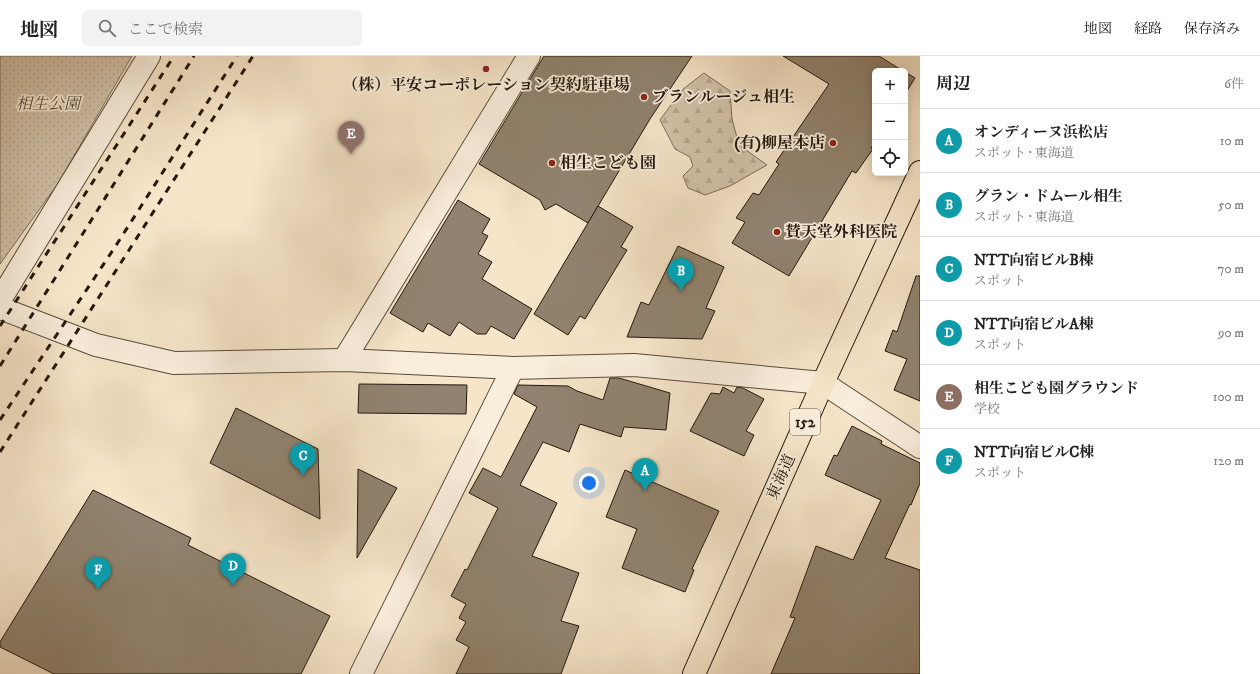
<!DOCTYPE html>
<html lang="ja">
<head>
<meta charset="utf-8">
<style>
	body { margin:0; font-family:"IM FELL DW Pica","Noto Serif JP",serif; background:#f2f2f2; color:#222 }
	.controls { position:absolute; right:12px; top:12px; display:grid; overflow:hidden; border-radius:6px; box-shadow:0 2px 10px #0003 }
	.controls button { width:36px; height:36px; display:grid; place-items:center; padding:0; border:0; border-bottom:1px solid #e0e0e0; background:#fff; color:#222; font:20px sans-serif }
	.you { position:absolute; left:589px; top:427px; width:14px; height:14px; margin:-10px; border:3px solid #fff; border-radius:50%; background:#1a73e8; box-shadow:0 0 0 6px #1a73e833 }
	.badge { display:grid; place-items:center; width:26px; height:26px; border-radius:50%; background:#111827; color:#fff; font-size:13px; font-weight:700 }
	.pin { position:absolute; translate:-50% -33px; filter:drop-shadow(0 1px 2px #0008) }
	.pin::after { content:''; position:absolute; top:21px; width:14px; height:12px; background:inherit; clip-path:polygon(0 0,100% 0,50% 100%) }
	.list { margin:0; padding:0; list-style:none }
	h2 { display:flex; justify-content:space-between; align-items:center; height:52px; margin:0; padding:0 16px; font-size:17px }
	h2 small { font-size:13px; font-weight:400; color:#767676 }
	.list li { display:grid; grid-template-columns:26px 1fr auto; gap:12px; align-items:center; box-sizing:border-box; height:64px; padding:0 16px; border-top:1px solid #e0e0e0 }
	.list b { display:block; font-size:15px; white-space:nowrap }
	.list p { margin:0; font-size:13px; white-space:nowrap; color:#767676 }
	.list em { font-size:13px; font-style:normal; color:#767676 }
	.icon { flex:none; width:22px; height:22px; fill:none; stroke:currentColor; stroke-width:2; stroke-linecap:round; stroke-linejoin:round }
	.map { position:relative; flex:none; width:920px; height:618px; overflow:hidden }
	header { display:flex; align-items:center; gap:24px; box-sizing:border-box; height:56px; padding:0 20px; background:#fff; border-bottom:1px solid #e0e0e0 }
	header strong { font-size:19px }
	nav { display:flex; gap:22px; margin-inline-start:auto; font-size:14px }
	.search { width:280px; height:36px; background:#f2f2f2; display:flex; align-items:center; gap:10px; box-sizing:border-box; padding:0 14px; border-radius:6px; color:#767676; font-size:15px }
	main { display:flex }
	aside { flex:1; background:#fff }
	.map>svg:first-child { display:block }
	.grass { fill:url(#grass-dots); stroke:#7b6d5b }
	.forest { fill:url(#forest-firs); stroke:#7b6d5b }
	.building { fill:#91836f; stroke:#24180d }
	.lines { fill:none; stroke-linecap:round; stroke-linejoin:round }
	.minor-casing { stroke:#584b3c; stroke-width:24 }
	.trunk-casing { stroke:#24180d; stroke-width:24 }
	.minor { stroke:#f9eedc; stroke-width:22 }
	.trunk { stroke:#f6e5c9; stroke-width:22 }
	.rail { stroke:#24180d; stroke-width:3; stroke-dasharray:7 7; stroke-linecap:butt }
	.poi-dot { fill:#8f2418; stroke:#f9eedc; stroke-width:1.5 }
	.labels { text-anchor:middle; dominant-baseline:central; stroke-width:3.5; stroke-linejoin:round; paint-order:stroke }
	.shield { fill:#f9eedc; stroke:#64584b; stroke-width:1 }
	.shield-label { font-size:15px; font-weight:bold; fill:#24180d }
	.poi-label { font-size:16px; font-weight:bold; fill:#24180d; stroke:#f9eedc; text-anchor:start }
	.park-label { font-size:16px; font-style:italic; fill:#584b3c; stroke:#f9eedc }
	.street-label { font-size:16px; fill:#24180d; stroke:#f9eedc }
</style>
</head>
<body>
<header>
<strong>地図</strong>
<div class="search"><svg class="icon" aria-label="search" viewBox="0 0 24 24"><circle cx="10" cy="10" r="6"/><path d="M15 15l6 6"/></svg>ここで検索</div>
<nav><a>地図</a><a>経路</a><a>保存済み</a></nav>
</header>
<main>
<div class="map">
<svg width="920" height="618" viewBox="0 0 920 618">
	<defs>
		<pattern id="grass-dots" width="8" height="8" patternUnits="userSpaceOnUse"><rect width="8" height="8" fill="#d2c2a9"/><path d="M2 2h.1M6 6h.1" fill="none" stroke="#b4a690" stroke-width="1.8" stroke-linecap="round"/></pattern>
		<pattern id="forest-firs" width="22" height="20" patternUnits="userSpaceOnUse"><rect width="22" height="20" fill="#d2c2a9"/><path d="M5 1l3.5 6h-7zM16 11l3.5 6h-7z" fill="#b4a690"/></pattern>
	</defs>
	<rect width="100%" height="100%" fill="#f6e5c9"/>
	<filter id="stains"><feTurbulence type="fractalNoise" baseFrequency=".005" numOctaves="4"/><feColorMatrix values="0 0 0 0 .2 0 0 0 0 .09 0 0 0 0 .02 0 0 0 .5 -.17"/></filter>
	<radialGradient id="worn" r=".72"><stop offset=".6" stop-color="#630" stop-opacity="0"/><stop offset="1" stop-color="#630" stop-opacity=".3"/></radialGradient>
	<!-- grass -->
	<polygon class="grass" points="0,0 132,0 57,129 0,208"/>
	<!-- forest -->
	<polygon class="forest" points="704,17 730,35 732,63 739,89 767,109 730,130 705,139 688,132 683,120 693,110 690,101 675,93 660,64 682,34"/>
	<!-- building -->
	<g class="building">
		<polygon points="544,0 692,0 650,63 588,167 556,148 545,154 540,144 479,108"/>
		<polygon points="783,0 879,0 903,15 875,15 875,86 871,92 873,93 856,117 852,115 789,220 732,187 745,166 736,162 753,137 759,139 779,108 776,106 829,28"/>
		<polygon points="905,16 915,22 905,38"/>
		<polygon points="458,144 490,163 482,177 488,180 478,198 492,206 482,223 532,253 514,283 491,270 486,278 477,278 459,266 450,280 428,267 423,276 390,257"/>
		<polygon points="598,150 633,171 621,191 627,194 585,263 580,260 568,279 534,258"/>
		<polygon points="678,190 724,211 706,252 715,255 702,283 627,281 641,246 649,249"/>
		<polygon points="916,220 920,220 920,345 894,334 907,303 885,295 893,274 897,276"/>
		<polygon points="610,322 619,322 670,337 666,374 624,371 621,381 580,368 569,396 543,386 520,429 557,447 532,500 579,517 561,565 579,570 561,618 456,618 469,591 456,584 466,566 459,562 466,548 451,540 465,513 467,514 498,452 469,437 483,412 501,421 537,351 514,338 518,329 568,330 577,335 603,344"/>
		<polygon points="359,328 467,329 466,358 358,357"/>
		<polygon points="723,331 734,337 737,331 743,332 764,343 746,375 754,379 744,400 690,375 711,337 720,338"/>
		<polygon points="236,352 318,393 320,463 210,407"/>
		<polygon points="852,370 882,385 881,388 920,407 920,427 911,449 910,448 885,502 920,514 920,618 771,618 795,562 790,561 816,490 853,504 881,444 825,419 834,399 837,400"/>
		<polygon points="358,413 397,432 357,502"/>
		<polygon points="625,414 719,455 692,513 694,514 685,536 622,512 637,473 606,461"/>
		<polygon points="93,434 191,482 188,489 330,560 301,618 54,618 0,591 0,586"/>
	</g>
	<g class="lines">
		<defs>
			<g id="minor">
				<polyline points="0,244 149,0"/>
				<polyline points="0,252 96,289 174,307 344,304 513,312 634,309 823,327 920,391"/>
				<polyline points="344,304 529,0"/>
				<polyline points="361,618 513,312"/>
			</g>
			<polyline id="trunk" points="694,618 823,327 920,116"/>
		</defs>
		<!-- minor casing -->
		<use href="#minor" class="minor-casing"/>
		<!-- trunk casing -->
		<use href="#trunk" class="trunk-casing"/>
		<!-- minor -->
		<use href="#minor" class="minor"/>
		<!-- trunk -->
		<use href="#trunk" class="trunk"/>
		<!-- rail -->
		<g class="rail">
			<polyline points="0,270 174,0"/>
			<polyline points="0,310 194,0"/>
			<polyline points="0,364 115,191 237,0"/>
			<polyline points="0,396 253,0"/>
		</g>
	</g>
	<!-- markers -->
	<g class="poi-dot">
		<circle cx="486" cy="13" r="4"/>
		<circle cx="644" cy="41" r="4"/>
		<circle cx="833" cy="87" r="4"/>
		<circle cx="552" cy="107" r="4"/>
		<circle cx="777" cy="176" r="4"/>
	</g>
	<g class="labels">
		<!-- shield labels -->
		<rect class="shield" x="790" y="353" width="30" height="26" rx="3"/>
		<g class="shield-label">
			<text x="805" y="366">152</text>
		</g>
		<!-- poi labels -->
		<g class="poi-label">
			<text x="486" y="29" text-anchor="middle">（株）平安コーポレーション契約駐車場</text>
			<text x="652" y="41">ブランルージュ相生</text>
			<text x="825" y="87" text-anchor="end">(有)柳屋本店</text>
			<text x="560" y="107">相生こども園</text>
			<text x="785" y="176">賛天堂外科医院</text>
		</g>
		<!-- park labels -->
		<g class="park-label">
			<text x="48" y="48">相生公園</text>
		</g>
		<!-- street labels -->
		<g class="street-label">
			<text transform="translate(781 421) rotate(-66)">東海道</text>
		</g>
	</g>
	<rect width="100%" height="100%" filter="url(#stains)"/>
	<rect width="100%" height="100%" fill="url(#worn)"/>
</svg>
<div class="controls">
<button>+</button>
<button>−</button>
<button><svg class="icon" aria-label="locate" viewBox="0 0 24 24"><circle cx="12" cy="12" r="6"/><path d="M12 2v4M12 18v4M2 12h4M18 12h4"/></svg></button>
</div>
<div class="you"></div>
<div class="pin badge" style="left:645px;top:435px;background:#0f9aa8">A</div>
<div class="pin badge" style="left:681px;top:235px;background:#0f9aa8">B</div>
<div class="pin badge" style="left:303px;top:420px;background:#0f9aa8">C</div>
<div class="pin badge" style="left:233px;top:530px;background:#0f9aa8">D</div>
<div class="pin badge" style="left:351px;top:98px;background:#8d6e63">E</div>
<div class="pin badge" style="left:98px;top:534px;background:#0f9aa8">F</div>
</div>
<aside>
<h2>周辺<small>6件</small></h2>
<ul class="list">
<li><span class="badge" style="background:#0f9aa8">A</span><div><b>オンディーヌ浜松店</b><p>スポット · 東海道</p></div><em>10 m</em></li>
<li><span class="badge" style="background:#0f9aa8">B</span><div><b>グラン・ドムール相生</b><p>スポット · 東海道</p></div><em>50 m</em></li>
<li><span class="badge" style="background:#0f9aa8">C</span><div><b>NTT向宿ビルB棟</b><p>スポット</p></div><em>70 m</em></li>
<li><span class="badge" style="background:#0f9aa8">D</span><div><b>NTT向宿ビルA棟</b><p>スポット</p></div><em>90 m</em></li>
<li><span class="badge" style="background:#8d6e63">E</span><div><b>相生こども園グラウンド</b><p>学校</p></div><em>100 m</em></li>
<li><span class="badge" style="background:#0f9aa8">F</span><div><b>NTT向宿ビルC棟</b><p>スポット</p></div><em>120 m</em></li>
</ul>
</aside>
</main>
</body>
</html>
